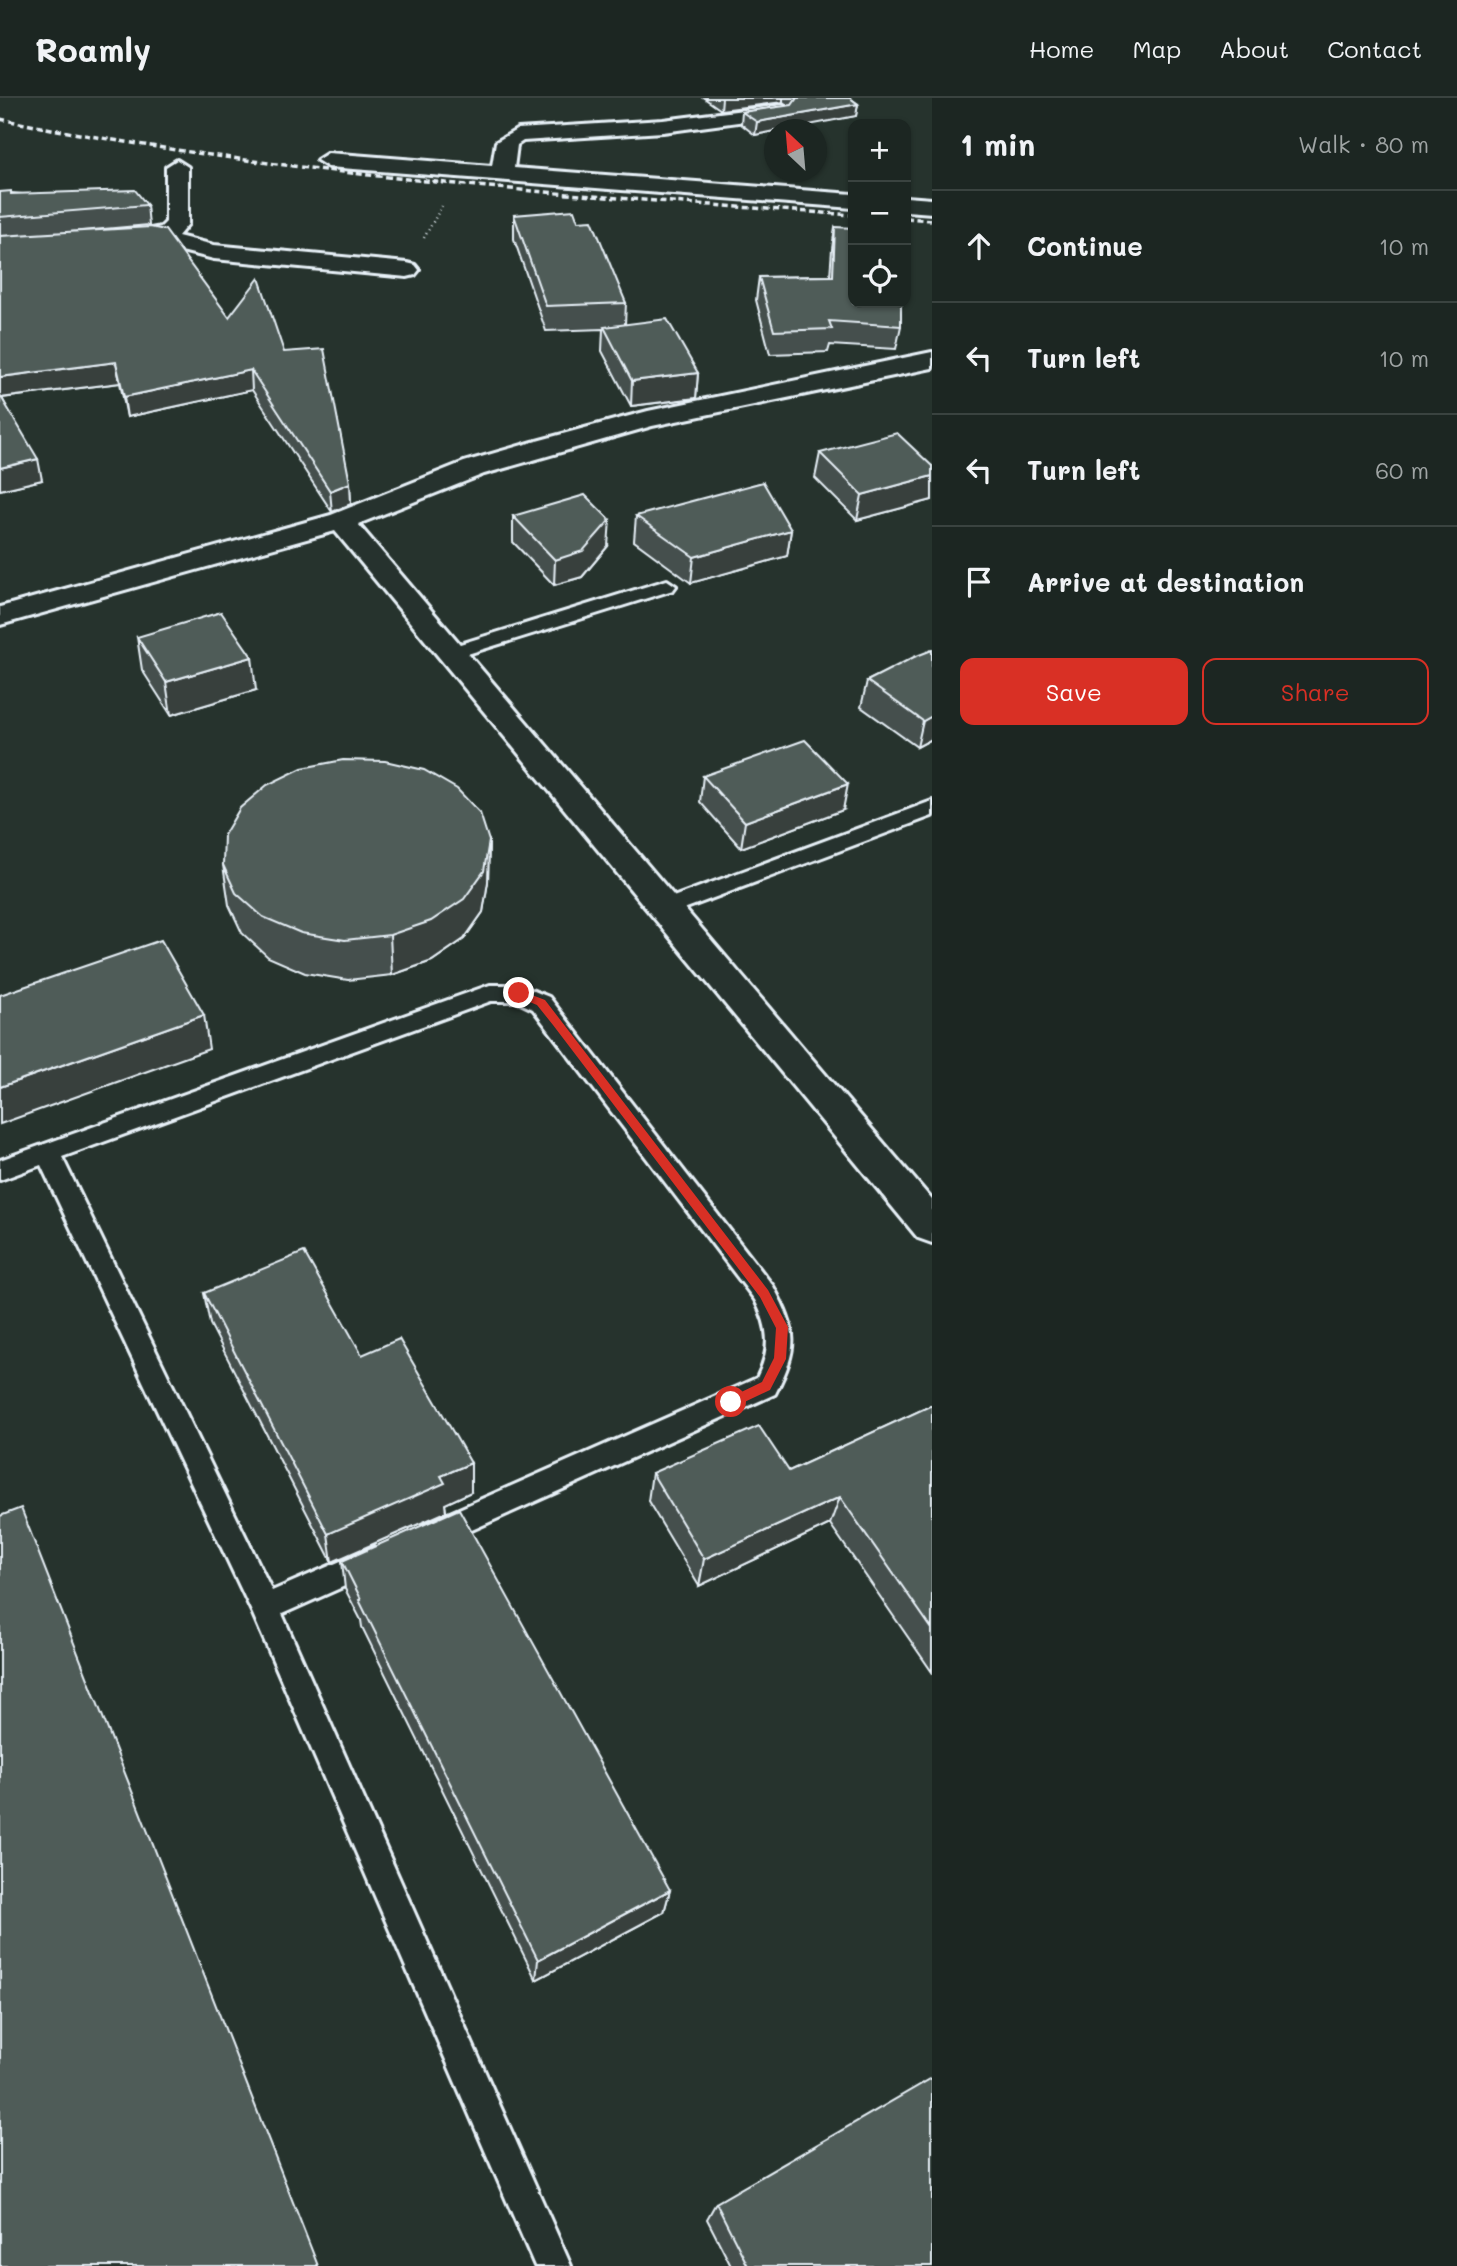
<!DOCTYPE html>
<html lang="en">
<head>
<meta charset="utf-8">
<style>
	body { margin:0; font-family:Mali,sans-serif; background:#29322f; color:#f1f3f6 }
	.controls { position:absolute; right:21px; top:21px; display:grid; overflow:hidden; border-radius:14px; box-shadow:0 2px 5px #0004 }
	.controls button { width:63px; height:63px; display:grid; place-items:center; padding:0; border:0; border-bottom:2px solid #3a4340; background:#1c2622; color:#f1f3f6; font:35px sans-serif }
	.compass { position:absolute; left:764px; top:21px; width:63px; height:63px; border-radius:50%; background:#1c2622; box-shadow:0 2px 5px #0004; rotate:334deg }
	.stop { position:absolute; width:21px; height:21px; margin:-16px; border:5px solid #d93025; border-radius:50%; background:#fff }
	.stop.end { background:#d93025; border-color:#fff; box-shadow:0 2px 7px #0008 }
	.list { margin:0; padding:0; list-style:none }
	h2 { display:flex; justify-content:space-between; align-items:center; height:91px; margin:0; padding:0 28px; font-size:30px }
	h2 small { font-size:23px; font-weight:400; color:#a0a5a5 }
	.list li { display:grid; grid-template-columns:46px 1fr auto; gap:21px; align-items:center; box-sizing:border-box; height:112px; padding:0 28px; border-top:2px solid #3a4340 }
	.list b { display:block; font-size:26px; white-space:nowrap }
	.list em { font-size:23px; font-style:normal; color:#a0a5a5 }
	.actions { display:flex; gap:14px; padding:21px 28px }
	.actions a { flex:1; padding:16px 0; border:2px solid #d93025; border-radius:14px; text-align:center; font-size:24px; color:#d93025 }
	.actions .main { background:#d93025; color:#fff }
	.icon { flex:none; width:38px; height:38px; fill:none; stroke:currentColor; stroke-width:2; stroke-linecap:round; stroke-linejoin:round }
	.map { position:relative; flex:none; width:932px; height:2168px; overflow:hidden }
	header { display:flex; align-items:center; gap:42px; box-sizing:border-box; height:98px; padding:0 35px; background:#1c2622; border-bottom:2px solid #3a4340 }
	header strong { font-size:33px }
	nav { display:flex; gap:38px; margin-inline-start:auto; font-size:24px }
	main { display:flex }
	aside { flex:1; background:#1c2622 }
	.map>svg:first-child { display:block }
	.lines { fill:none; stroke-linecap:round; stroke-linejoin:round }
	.lane-casing { stroke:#e8f1f8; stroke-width:6 }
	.street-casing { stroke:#e8f1f8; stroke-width:6 }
	.path { stroke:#e8f1f8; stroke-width:2.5; stroke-dasharray:1 3.5; stroke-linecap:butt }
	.lane { fill:#26332d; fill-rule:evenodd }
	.street { fill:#26332d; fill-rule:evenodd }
	.rail { stroke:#e8f1f8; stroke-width:3.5; stroke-dasharray:6 3.5; stroke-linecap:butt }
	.wall { fill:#454f4d; stroke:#e8f1f8; stroke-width:2 }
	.shaded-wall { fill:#38403e; stroke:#e8f1f8; stroke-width:2 }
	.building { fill:#505c59; stroke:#e8f1f8; stroke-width:2 }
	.route { fill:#d93025 }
</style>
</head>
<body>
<header>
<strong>Roamly</strong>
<nav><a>Home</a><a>Map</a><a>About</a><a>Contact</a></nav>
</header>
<main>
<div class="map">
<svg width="932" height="2168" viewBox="0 0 932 2168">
	<rect width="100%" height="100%" fill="#26332d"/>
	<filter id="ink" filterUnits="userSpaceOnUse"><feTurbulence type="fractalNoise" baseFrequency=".0143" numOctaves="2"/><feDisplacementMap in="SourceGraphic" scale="14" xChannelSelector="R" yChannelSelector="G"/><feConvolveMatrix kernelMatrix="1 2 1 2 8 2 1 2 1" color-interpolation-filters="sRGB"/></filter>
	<g filter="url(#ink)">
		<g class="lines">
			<defs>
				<g id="lane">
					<polygon points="667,482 676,488 673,492 458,559 451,561 441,555 444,551"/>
					<polygon points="932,703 932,718 673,815 657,815 654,810 657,805"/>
					<path d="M490,887H519L549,899L773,1188C798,1235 799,1248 775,1296L445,1444L435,1448L425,1444L421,1435L425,1426L757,1280C771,1251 770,1231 755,1202L533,911L516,903H491L62,1059L272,1493L373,1449L383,1453L387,1462L383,1471L282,1516L571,2168H535L253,1516L41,1067L0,1082V1062Z"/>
				</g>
				<g id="street">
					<polygon points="783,7 790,9 794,13 790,17 663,34 523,43 517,47 514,70 853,96 853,110 328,69 317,62 328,55 492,68 496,44 518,31 663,22"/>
					<polygon points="177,62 188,69 188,126 178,138 214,147 407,165 415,167 419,172 415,177 407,179 214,161 149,145 130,145 126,140 130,135 161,129 166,124 166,69"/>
					<polygon points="906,99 932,101 932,115 906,113"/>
					<polygon points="932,254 932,270 652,328 484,376 358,426 932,1102 932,1145 918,1140 335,433 0,527 0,509 331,417 464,364 533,344 648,313"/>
				</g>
			</defs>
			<!-- lane casing -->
			<use href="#lane" class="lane-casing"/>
			<!-- street casing -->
			<use href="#street" class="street-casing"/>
			<!-- path -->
			<polyline class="path" points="424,140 442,108"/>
			<!-- lane -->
			<use href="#lane" class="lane"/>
			<!-- street -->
			<use href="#street" class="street"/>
			<!-- rail -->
			<g class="rail">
				<path d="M0,21C282,78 567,97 853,117"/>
				<polyline points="906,120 932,122"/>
			</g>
		</g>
		<!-- wall -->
		<g class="wall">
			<polygon points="704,0 850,0 858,6 856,18 774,32 774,33 755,37 741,26 742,14 789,8 783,4 721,12"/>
			<polygon points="0,94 147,107 149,127 70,134 229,219 284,254 350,385 351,406 332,414 252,292 127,319 120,285 2,300 42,382 0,392"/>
			<polygon points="514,117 578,123 626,205 625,226 698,275 696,300 631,308 602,253 603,231 546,233 514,141"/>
			<polygon points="835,129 901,228 896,251 830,247 828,254 770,256 756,202 759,179 830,178 832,151"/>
			<polygon points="820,355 932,368 932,402 857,422 815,380"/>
			<polygon points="513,418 608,448 582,479 554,487 513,444"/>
			<polygon points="636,418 791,432 787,458 691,485 634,443"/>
			<polygon points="137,539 256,592 171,617 142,572"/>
			<polygon points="932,552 932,641 917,649 861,609 867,583"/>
			<polygon points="703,678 843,712 741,750 700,704"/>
			<polygon points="489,743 488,784 483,814 464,841 432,863 392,877 348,882 305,875 268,859 242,835 229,807 223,767"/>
			<polygon points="204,1195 362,1257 471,1394 445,1406 446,1414 332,1464 210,1226"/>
			<polygon points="932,1307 932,1574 830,1426 699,1488 648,1403 652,1375 789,1373"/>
			<polygon points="342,1463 670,1792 664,1814 536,1882 362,1529 361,1522 345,1491"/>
			<polygon points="716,2105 932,2168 731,2168 707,2121"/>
		</g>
		<!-- shaded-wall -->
		<g class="shaded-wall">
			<polygon points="722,0 783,0 783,4 721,12"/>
			<polygon points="858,6 856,18 783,32 774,32 774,33 755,37 757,24"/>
			<polygon points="116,264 120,285 0,300 0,279"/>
			<polygon points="251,272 252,292 127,319 124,299"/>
			<polygon points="698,275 696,300 631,308 632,283"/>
			<polygon points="38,361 42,382 0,392 0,370"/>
			<polygon points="932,378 932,402 857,422 862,397"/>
			<polygon points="350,385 351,406 332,414 330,393"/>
			<polygon points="610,422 608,448 582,479 554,487 555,462"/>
			<polygon points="791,432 787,458 691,485 694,459"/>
			<polygon points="252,559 256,592 171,617 166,584"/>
			<polygon points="932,618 932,641 917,649 923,623"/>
			<polygon points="848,686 843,712 741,750 745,724"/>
			<polygon points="489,743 488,784 483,814 464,841 432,863 392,877 390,837"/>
			<polygon points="204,917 209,951 0,1026 0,989"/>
			<polygon points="471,1365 471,1394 445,1406 446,1414 332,1464 328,1436 441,1378"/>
			<polygon points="840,1399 830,1426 699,1488 704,1461"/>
			<polygon points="670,1792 664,1814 536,1882 538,1862"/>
		</g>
		<!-- building -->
		<g class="building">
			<polygon points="797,0 850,0 858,6 757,24 742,14 792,7"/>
			<polygon points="135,92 147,107 0,119 0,94 11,93 11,96"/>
			<polygon points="574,112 578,123 592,122 626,205 546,208 514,117"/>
			<polygon points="150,129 165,132 229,219 259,180 284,254 324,251 350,385 330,393 251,272 124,299 116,264 0,279 0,138"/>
			<polygon points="835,129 853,130 853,205 901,205 901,228 829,223 832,231 774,233 759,179 833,178"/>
			<polygon points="667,221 698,275 632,283 604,229"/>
			<polygon points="0,297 38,361 0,370"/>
			<polygon points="897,335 932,368 932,378 862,397 820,355"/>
			<polygon points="763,384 791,432 694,459 636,418"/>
			<polygon points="585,397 610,422 583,453 555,462 513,418"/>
			<polygon points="221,514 252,559 166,584 137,539"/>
			<polygon points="932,552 932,618 923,623 867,583 914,559"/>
			<polygon points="805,642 848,686 745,724 703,678"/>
			<polygon points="343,662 385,663 424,672 457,691 480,715 489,743 484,773 464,801 431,823 390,837 345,842 301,835 263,819 236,795 223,767 224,737 240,710 267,687 302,670"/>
			<polygon points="161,842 204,917 0,989 0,897"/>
			<polygon points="304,1154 362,1257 399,1241 471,1365 441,1378 445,1385 328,1436 204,1195"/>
			<polygon points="932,1307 932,1531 840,1399 704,1461 652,1375 759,1328 789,1373"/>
			<polygon points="21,1410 318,2168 0,2168 0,1418"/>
			<polygon points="459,1411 670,1792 538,1862 359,1502 361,1501 342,1463"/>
			<polygon points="932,1980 932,2168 748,2168 716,2105"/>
		</g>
	</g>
	<!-- route -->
	<polygon class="route" points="519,892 545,902 768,1192 788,1229 786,1261 770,1292 736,1308 727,1308 727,1301 762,1284 774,1260 776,1230 760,1199 553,927 537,907 515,898 515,893"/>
</svg>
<div class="controls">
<button>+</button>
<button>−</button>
<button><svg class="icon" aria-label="locate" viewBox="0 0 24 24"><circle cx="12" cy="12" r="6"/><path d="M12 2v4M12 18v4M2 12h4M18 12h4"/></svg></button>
</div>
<svg class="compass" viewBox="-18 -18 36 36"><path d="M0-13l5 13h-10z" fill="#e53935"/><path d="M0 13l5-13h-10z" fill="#a0a5a5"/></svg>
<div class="stop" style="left:731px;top:1304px"></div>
<div class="stop end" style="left:519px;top:895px"></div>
</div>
<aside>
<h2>1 min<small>Walk · 80 m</small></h2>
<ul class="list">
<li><svg class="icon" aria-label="ahead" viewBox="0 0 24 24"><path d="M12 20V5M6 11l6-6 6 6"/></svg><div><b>Continue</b></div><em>10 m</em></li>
<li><svg class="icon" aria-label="left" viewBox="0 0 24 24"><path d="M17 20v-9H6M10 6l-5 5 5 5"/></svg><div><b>Turn left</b></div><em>10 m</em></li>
<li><svg class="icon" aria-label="left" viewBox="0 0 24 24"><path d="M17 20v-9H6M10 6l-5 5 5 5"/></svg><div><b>Turn left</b></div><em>60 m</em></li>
<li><svg class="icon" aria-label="arrive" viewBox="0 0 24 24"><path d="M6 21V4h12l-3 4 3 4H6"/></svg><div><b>Arrive at destination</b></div></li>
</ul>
<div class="actions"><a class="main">Save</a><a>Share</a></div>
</aside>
</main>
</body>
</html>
